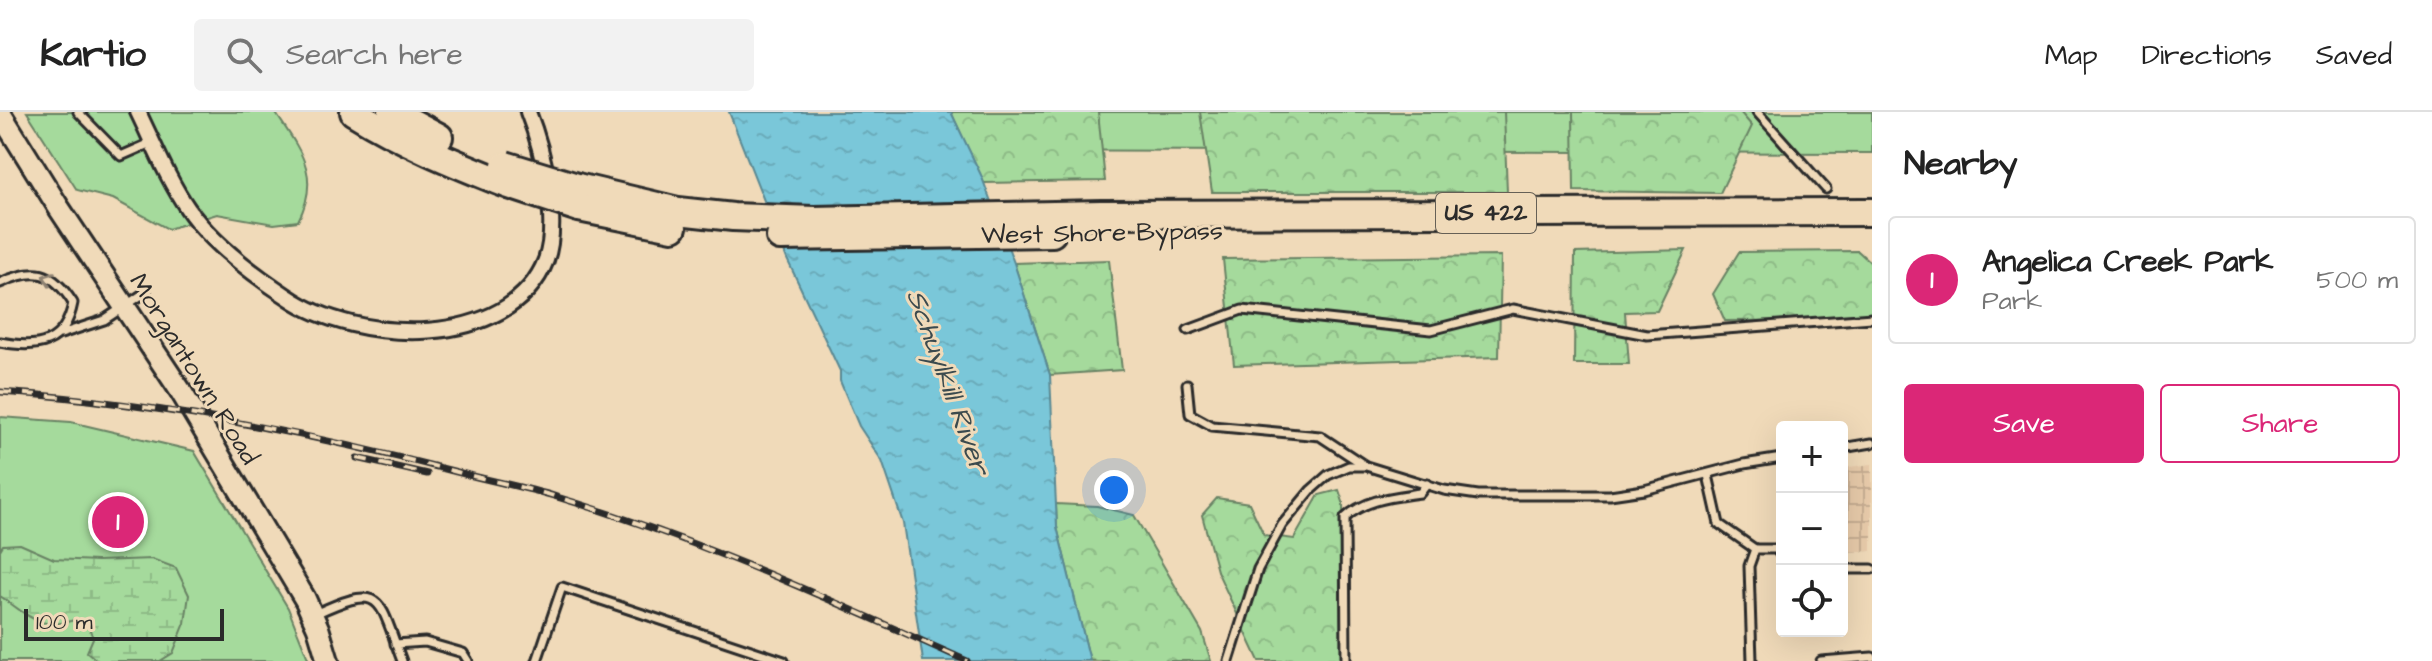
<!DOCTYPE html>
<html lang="en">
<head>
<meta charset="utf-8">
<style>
	body { margin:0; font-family:"Architects Daughter",sans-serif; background:#f2f2f2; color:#222 }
	.controls { position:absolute; right:24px; bottom:24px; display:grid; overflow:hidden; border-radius:8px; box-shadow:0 8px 32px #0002 }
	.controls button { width:72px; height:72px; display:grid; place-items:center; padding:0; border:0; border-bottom:2px solid #e0e0e0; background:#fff; color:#222; font:40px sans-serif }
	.scale { position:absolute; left:24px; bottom:20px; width:200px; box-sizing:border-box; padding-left:8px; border:4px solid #2b2b2b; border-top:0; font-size:22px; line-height:28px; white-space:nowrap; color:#2b2b2b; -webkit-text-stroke:6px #f0dab9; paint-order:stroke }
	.you { position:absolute; left:1114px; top:378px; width:28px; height:28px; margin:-20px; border:6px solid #fff; border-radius:50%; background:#1a73e8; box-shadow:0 0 0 12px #1a73e833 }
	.badge { display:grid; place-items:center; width:52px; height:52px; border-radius:50%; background:#db2777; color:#fff; font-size:26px; font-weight:700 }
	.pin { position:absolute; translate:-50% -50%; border:4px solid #fff; box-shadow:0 2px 8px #0006 }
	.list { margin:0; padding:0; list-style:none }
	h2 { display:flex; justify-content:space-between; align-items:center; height:104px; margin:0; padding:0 32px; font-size:34px }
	h2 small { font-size:26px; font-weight:400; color:#767676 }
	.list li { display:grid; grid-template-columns:52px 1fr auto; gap:24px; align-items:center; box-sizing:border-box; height:128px; margin:0 16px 16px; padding:0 16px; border:2px solid #e0e0e0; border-radius:8px }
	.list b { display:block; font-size:30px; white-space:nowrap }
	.list p { margin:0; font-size:26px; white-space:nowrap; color:#767676 }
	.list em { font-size:26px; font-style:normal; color:#767676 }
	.actions { display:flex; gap:16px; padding:24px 32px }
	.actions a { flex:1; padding:18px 0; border:2px solid #db2777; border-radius:8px; text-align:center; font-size:28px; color:#db2777 }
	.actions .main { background:#db2777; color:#fff }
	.icon { flex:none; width:44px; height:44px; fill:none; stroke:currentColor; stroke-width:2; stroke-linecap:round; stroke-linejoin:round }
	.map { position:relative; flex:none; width:1872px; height:549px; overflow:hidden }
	header { display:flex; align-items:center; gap:48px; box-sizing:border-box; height:112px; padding:0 40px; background:#fff; border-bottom:2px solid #e0e0e0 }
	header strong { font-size:38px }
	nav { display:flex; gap:44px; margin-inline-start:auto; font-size:28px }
	.search { width:560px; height:72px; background:#f2f2f2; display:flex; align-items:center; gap:20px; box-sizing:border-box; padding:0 28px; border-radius:8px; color:#767676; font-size:30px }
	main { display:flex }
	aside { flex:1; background:#fff }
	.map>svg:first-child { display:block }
	.industrial { fill:url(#industrial-grid) }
	.green { fill:#a5da9c; stroke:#688264; stroke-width:2 }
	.forest { fill:url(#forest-crowns); stroke:#688264; stroke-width:2 }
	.wetland { fill:url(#wetland-marsh); stroke:#688264; stroke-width:2 }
	.water { fill:url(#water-ripples); stroke:#5a8993; stroke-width:2 }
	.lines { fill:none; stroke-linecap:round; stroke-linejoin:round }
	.lane-casing { stroke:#2b2b2b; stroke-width:13 }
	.street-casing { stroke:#2b2b2b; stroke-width:20 }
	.secondary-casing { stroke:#2b2b2b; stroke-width:26 }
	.highway-casing { stroke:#2b2b2b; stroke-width:32 }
	.lane { stroke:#f0dab9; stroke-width:7 }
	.street { stroke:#f0dab9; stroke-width:14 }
	.secondary { stroke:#f0dab9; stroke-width:20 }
	.highway { stroke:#f0dab9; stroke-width:26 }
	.rail-casing { stroke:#2b2b2b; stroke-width:7 }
	.rail { stroke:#f0dab9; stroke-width:4; stroke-dasharray:12; stroke-linecap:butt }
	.highway-bridge-casing { stroke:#2b2b2b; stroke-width:32; stroke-linecap:butt }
	.highway-bridge { stroke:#f0dab9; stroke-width:26 }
	.oneway { stroke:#8e8272 }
	.labels { text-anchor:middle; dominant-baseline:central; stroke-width:6; stroke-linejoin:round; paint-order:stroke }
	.shield { fill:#f0dab9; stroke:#666056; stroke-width:2 }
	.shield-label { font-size:24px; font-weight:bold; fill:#2b2b2b }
	.street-label { font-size:26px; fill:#2b2b2b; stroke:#f0dab9 }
	.water-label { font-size:28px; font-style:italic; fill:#3b4a4e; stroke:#f0dab9 }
</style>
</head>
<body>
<header>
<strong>Kartio</strong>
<div class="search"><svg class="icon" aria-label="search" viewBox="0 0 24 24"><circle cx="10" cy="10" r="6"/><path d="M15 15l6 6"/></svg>Search here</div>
<nav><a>Map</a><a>Directions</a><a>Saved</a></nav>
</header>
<main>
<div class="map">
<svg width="1872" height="549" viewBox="0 0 1872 549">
	<defs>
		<pattern id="industrial-grid" width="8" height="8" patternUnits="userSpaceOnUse" patternTransform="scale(2)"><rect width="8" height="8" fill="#e8cbaa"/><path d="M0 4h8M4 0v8" fill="none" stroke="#c7ae92"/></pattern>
		<pattern id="forest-crowns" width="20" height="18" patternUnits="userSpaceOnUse" patternTransform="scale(2)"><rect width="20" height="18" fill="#a5da9c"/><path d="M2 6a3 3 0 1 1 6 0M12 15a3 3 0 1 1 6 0" fill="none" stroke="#8ebb87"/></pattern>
		<pattern id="wetland-marsh" width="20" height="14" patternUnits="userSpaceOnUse" patternTransform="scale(2)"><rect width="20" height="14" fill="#a5da9c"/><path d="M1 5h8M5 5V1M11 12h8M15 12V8" fill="none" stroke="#8ebb87"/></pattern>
		<pattern id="water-ripples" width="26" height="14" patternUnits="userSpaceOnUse" patternTransform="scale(2)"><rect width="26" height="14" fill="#7ac7d9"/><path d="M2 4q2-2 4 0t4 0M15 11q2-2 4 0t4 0" fill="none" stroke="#6aabba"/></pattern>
	</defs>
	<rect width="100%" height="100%" fill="#f0dab9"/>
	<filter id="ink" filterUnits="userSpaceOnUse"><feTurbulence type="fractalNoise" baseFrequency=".0125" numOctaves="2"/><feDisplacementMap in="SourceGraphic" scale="16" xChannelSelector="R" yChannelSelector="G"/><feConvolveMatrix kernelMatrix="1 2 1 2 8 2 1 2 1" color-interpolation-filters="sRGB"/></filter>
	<g filter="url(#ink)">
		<!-- industrial -->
		<polygon class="industrial" points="1872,352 1872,439 1842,440 1842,356"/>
		<!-- green -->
		<g class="green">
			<path d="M27,0H275C300,38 322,63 298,109L274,112L217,102L168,117L113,87L77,78Z"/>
			<polygon points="951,0 1872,0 1872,41 969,38"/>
			<polygon points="0,305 71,310 194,339 288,496 309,549 0,549"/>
		</g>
		<!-- forest -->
		<g class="forest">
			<polygon points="951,0 1098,0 1105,69 984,71"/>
			<polygon points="1200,0 1504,0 1507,80 1212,80"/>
			<polygon points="1573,0 1740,0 1752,14 1720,81 1574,79"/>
			<polygon points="1686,138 1657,199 1625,200 1629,252 1574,252 1575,141"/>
			<polygon points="1858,139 1872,152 1872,208 1725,209 1713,182 1739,140"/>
			<polygon points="1501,144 1499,245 1234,253 1223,147"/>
			<polygon points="1109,148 1122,258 1050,263 1014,151"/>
			<polygon points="1339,378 1343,390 1345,549 1259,549 1217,459 1202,403 1217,386 1249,391 1264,423 1294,427 1319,383"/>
			<polygon points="1056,392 1097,394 1134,403 1202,520 1211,549 1090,549 1057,415"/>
		</g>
		<!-- wetland -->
		<path class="wetland" d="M20,432L54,447L97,449L152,447L176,456L189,483L185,511L173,541L160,549H98L87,540L93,526L88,513L77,507C40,520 29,504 0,484V438L3,433Z"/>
		<!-- water -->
		<polygon class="water" points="729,0 951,0 981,63 1014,151 1050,263 1057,415 1090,549 923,549 903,411 882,349 859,314 840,269 840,259 787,147"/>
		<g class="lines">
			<defs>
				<g id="lane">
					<polyline points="78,0 121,44 153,30"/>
					<polyline points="1757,0 1826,77"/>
					<path d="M0,171C35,155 52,158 73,191C65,233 38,237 0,230"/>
					<polyline points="1188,218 1242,198 1431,218 1513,197 1647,223 1872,206"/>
					<polyline points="61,222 104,208 146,180"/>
					<polyline points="1187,272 1190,302 1212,314 1320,324 1364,353"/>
					<polyline points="1842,336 1872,331"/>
					<polyline points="1708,363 1719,412 1755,437"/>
					<polyline points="1842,457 1872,457"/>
					<path d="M315,502C384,470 378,486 402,549"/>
					<polyline points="395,532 425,530 463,541 468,549"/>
					<polyline points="537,549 562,475 784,549"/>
					<polyline points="1229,549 1258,457 1282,413 1311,378 1328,363 1349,354 1366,354 1444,378 1478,383 1610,383 1644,378 1744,352 1782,346"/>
					<path d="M1346,549L1345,406C1365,387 1394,385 1420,381L1427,372"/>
					<polyline points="1752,549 1749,454 1755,437 1776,437 1782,444"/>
					<polyline points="1821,549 1872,545"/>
				</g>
				<path id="street" d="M138,0C154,33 168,68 188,97C212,132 253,162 288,185C356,232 510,240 546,148C560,109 543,38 528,0"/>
				<polyline id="secondary" points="0,1 59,96 180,278 305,487 318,516 328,549"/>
				<g id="highway">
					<path d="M354,0C402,30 456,52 509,73"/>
					<polyline points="392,0 439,25"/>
					<polyline points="577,75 678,99 733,105 814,108 1101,102 1872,100"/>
					<polyline points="579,96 673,115"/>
					<polyline points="780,125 1052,121"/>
				</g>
			</defs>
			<!-- lane casing -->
			<use href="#lane" class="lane-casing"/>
			<!-- street casing -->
			<use href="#street" class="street-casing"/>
			<!-- secondary casing -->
			<use href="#secondary" class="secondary-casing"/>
			<!-- highway casing -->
			<use href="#highway" class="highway-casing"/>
			<!-- lane -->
			<use href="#lane" class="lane"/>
			<!-- street -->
			<use href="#street" class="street"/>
			<!-- secondary -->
			<use href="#secondary" class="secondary"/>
			<!-- highway -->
			<use href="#highway" class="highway"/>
			<defs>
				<g id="rail">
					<path d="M0,280C155,290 308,321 457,360C491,369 524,375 557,385C698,427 833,489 967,549"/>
					<polyline points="357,346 427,362"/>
				</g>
			</defs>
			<!-- rail casing -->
			<use href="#rail" class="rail-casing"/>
			<!-- rail -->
			<use href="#rail" class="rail"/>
			<defs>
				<g id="highway-bridge">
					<polyline points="505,53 577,75"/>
					<polyline points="509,73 579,96"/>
				</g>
			</defs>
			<!-- highway-bridge casing -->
			<use href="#highway-bridge" class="highway-bridge-casing"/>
			<!-- highway-bridge -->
			<use href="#highway-bridge" class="highway-bridge"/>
		</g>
		<!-- one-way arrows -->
		<defs><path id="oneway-chevron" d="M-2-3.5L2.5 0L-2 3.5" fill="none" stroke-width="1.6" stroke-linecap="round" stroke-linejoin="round" transform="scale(2)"/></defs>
		<use class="oneway" href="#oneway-chevron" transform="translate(48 166) rotate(-159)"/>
	</g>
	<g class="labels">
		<!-- shield labels -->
		<rect class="shield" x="1436" y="81" width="100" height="40" rx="6"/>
		<g class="shield-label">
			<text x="1486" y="101">US 422</text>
		</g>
		<!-- street labels -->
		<g class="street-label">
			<text transform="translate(1102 121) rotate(-1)">West Shore Bypass</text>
			<text transform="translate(194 257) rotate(58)">Morgantown Road</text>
		</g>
		<!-- water labels -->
		<g class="water-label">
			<text transform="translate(948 270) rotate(70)">Schuylkill River</text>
		</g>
	</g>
</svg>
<div class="controls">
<button>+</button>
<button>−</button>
<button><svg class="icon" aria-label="locate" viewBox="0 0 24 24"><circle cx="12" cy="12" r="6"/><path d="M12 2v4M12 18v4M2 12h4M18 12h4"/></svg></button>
</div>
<div class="scale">100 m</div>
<div class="you"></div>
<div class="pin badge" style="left:118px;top:410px">1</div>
</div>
<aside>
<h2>Nearby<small></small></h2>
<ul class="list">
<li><span class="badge">1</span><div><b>Angelica Creek Park</b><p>Park</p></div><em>500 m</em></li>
</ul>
<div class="actions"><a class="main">Save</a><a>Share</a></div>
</aside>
</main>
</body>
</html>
